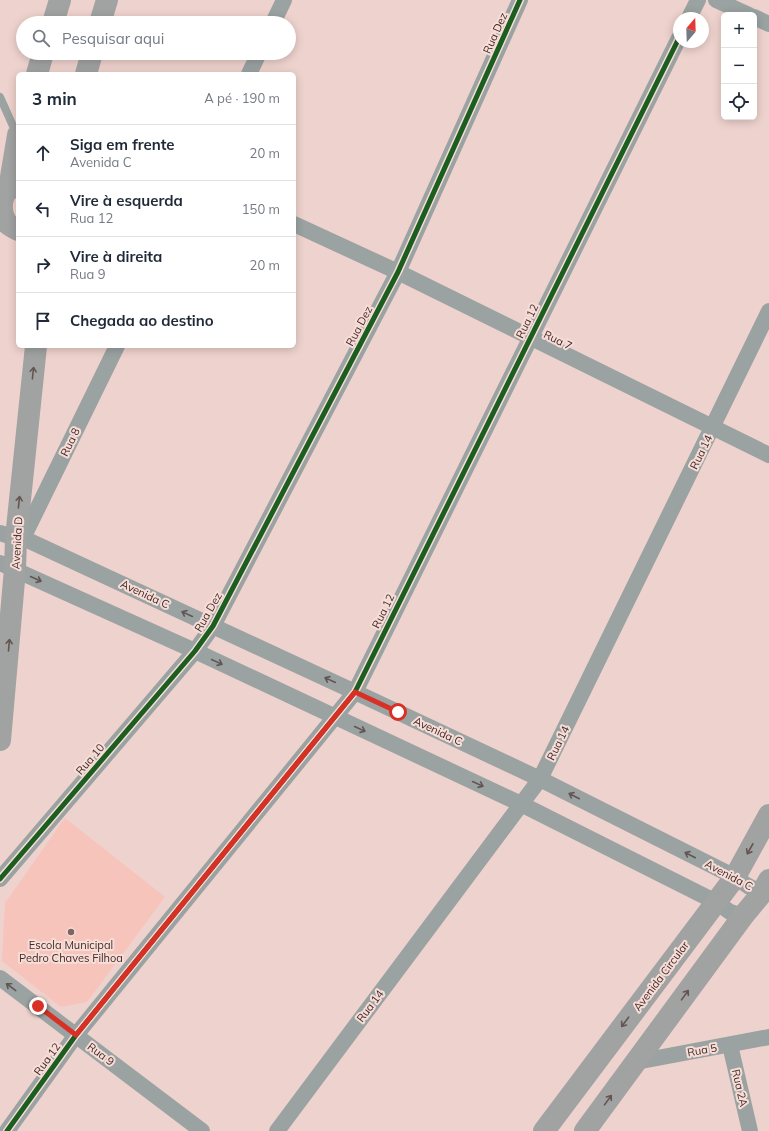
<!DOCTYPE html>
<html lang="pt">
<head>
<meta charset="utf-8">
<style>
	body { margin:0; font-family:Mulish,sans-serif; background:#f6f6f7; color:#1f2937 }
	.controls { position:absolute; right:12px; top:12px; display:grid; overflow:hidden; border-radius:6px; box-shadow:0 2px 10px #0003 }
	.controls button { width:36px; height:36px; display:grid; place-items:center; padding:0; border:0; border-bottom:1px solid #e0e1e3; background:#fff; color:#1f2937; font:20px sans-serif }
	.compass { position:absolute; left:673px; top:12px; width:36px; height:36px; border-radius:50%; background:#fff; box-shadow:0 2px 10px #0003; rotate:19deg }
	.stop { position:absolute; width:12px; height:12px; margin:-9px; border:3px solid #d93025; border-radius:50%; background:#fff }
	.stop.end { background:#d93025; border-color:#fff; box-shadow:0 1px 4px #0008 }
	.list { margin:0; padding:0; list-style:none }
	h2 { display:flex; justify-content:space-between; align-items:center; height:52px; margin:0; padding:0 16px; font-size:17px }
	h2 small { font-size:13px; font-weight:400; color:#747a83 }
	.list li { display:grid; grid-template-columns:26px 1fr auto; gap:12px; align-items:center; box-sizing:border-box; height:56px; padding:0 16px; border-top:1px solid #e0e1e3 }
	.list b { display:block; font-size:15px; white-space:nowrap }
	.list p { margin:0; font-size:13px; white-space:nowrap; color:#747a83 }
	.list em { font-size:13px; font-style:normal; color:#747a83 }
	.icon { flex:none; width:22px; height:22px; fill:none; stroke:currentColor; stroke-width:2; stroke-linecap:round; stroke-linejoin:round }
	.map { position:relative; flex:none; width:769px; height:1131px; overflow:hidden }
	.search { position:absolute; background:#fff; box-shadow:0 2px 10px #0003; left:16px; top:16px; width:280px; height:44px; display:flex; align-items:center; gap:10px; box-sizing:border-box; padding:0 14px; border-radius:22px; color:#747a83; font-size:15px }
	.panel { position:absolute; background:#fff; box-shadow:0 2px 10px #0003; left:16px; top:72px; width:280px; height:276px; border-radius:6px }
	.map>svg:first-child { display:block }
	.built { fill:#f7c4bb }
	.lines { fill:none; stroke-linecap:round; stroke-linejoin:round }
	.lane { stroke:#9ba2a2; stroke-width:8 }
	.street { stroke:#9ba2a2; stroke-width:16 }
	.secondary { stroke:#a1a2a2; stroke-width:22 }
	.cycleway-casing { stroke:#f7ddd8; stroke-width:8 }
	.cycleway { stroke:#1b5e20; stroke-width:5 }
	.oneway { stroke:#645552 }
	.oneway2 { stroke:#625552 }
	.route { stroke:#d93025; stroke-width:5 }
	.poi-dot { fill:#7f6561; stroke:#f7ddd8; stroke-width:1.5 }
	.labels { text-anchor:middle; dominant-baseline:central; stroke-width:4; stroke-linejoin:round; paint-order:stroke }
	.street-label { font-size:11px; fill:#432b27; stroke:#f7ddd8 }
	.poi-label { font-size:11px; fill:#432b27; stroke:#f7ddd8 }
</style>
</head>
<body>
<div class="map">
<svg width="769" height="1131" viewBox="0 0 769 1131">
	<rect width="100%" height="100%" fill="#eed2cd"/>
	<!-- built -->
	<polygon class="built" points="65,818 165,897 87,1002 61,1007 2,961 5,903"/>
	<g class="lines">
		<!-- lane -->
		<polyline class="lane" points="0,97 17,135"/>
		<!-- street -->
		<g class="street">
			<polyline points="716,0 749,15"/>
			<polyline points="754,17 769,24"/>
			<polyline points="689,18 698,0"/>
			<polyline points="273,23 284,0"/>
			<polyline points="249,74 259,53"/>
			<polyline points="294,224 398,272 769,455"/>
			<polyline points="0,533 16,538 23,538 355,692 540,779 735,877 748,886 762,893"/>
			<polyline points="23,538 117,346"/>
			<polyline points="0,563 195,651 521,804 716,902 730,912 743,916"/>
			<polyline points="0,879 195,651 213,626 398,272 520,0"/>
			<polyline points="0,978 202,1131"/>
			<polyline points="730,1045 750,1131"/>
			<polyline points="636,1062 769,1037"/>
			<polyline points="7,1131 76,1035 355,692 679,38"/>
			<polyline points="277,1131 540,779 769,311"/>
		</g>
		<!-- secondary -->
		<g class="secondary">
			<polyline points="53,23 60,0"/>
			<polyline points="100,23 107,0"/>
			<polyline points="37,74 43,53"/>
			<polyline points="86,74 92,53"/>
			<path d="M17,186C14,187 11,188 8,190C0,198 0,214 7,223C10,226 14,228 18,230"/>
			<polyline points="0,194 9,189 18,135"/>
			<polyline points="0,740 15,569 16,538 36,346"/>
			<polyline points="544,1131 735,877 769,815"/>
			<polyline points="585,1131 743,916 762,893 769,880"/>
		</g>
		<defs>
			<g id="cycleway">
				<polyline points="0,879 195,651 213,626 398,272 520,0"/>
				<polyline points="7,1131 76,1035 355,692 679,38"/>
			</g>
		</defs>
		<!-- cycleway casing -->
		<use href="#cycleway" class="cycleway-casing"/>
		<!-- cycleway -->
		<use href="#cycleway" class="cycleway"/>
	</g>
	<!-- one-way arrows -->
	<defs><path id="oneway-shaft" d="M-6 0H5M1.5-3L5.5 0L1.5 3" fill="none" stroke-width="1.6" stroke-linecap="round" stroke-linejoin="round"/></defs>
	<g class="oneway">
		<use href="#oneway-shaft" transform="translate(33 373) rotate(-84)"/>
		<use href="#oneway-shaft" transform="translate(19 502) rotate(-84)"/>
		<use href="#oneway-shaft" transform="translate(9 645) rotate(-85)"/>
		<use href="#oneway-shaft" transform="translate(750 849) rotate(119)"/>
		<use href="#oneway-shaft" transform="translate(685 995) rotate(-54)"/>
		<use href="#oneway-shaft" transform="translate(625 1022) rotate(127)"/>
		<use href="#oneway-shaft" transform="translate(608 1100) rotate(-54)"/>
	</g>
	<g class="oneway2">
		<use href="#oneway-shaft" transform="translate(36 579) rotate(24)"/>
		<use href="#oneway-shaft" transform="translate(187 614) rotate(-155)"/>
		<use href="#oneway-shaft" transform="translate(217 662) rotate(25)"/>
		<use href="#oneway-shaft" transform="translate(330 680) rotate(-155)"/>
		<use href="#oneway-shaft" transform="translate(360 729) rotate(25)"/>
		<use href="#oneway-shaft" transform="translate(478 784) rotate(25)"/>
		<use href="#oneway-shaft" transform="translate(574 796) rotate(-153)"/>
		<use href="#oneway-shaft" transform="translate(690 855) rotate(-153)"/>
		<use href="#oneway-shaft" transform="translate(11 987) rotate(-143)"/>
	</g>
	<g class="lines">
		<!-- route -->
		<polyline class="route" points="38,1006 76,1035 355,692 398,712"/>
	</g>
	<!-- markers -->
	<circle class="poi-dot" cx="71" cy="932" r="4"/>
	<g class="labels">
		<!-- street labels -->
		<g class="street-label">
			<text transform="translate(495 33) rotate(-66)">Rua Dez</text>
			<text transform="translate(527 321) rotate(-64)">Rua 12</text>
			<text transform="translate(359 326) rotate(-62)">Rua Dez</text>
			<text transform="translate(558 340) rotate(26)">Rua 7</text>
			<text transform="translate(70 442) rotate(-64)">Rua 8</text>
			<text transform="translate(701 452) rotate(-64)">Rua 14</text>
			<text transform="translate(17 543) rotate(-87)">Avenida D</text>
			<text transform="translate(145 594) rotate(25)">Avenida C</text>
			<text transform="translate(383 611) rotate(-64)">Rua 12</text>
			<text transform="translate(208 612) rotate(-60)">Rua Dez</text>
			<text transform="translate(438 731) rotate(25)">Avenida C</text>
			<text transform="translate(558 743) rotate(-64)">Rua 14</text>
			<text transform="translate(90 759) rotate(-49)">Rua 10</text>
			<text transform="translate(729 875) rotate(28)">Avenida C</text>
			<text transform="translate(661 976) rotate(-53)">Avenida Circular</text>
			<text transform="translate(370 1006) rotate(-53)">Rua 14</text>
			<text transform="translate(702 1050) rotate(-10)">Rua 5</text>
			<text transform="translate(101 1054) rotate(37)">Rua 9</text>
			<text transform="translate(47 1059) rotate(-54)">Rua 12</text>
			<text transform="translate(740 1088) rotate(77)">Rua 2A</text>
		</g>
		<!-- poi labels -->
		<g class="poi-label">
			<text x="71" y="945">Escola Municipal<tspan x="71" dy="13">Pedro Chaves Filhoa</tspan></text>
		</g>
	</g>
</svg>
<div class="controls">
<button>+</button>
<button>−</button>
<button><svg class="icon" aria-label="locate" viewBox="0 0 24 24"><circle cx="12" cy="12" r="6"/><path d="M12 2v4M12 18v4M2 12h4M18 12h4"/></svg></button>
</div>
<svg class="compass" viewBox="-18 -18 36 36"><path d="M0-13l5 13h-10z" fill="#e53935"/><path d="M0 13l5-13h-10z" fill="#747a83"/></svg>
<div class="stop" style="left:398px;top:712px"></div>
<div class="stop end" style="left:38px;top:1006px"></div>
<div class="search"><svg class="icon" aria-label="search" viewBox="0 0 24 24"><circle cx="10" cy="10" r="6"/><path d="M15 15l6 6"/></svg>Pesquisar aqui</div>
<section class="panel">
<h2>3 min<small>A pé · 190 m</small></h2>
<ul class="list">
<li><svg class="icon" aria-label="ahead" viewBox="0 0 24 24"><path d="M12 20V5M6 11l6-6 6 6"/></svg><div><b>Siga em frente</b><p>Avenida C</p></div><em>20 m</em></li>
<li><svg class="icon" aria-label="left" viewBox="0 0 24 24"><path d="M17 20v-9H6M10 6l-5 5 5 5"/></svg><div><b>Vire à esquerda</b><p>Rua 12</p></div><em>150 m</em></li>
<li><svg class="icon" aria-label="right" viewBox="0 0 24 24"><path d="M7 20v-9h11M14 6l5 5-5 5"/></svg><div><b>Vire à direita</b><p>Rua 9</p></div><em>20 m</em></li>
<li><svg class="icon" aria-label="arrive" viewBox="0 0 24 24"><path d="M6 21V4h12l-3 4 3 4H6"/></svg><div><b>Chegada ao destino</b></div></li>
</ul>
</section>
</div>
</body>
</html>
